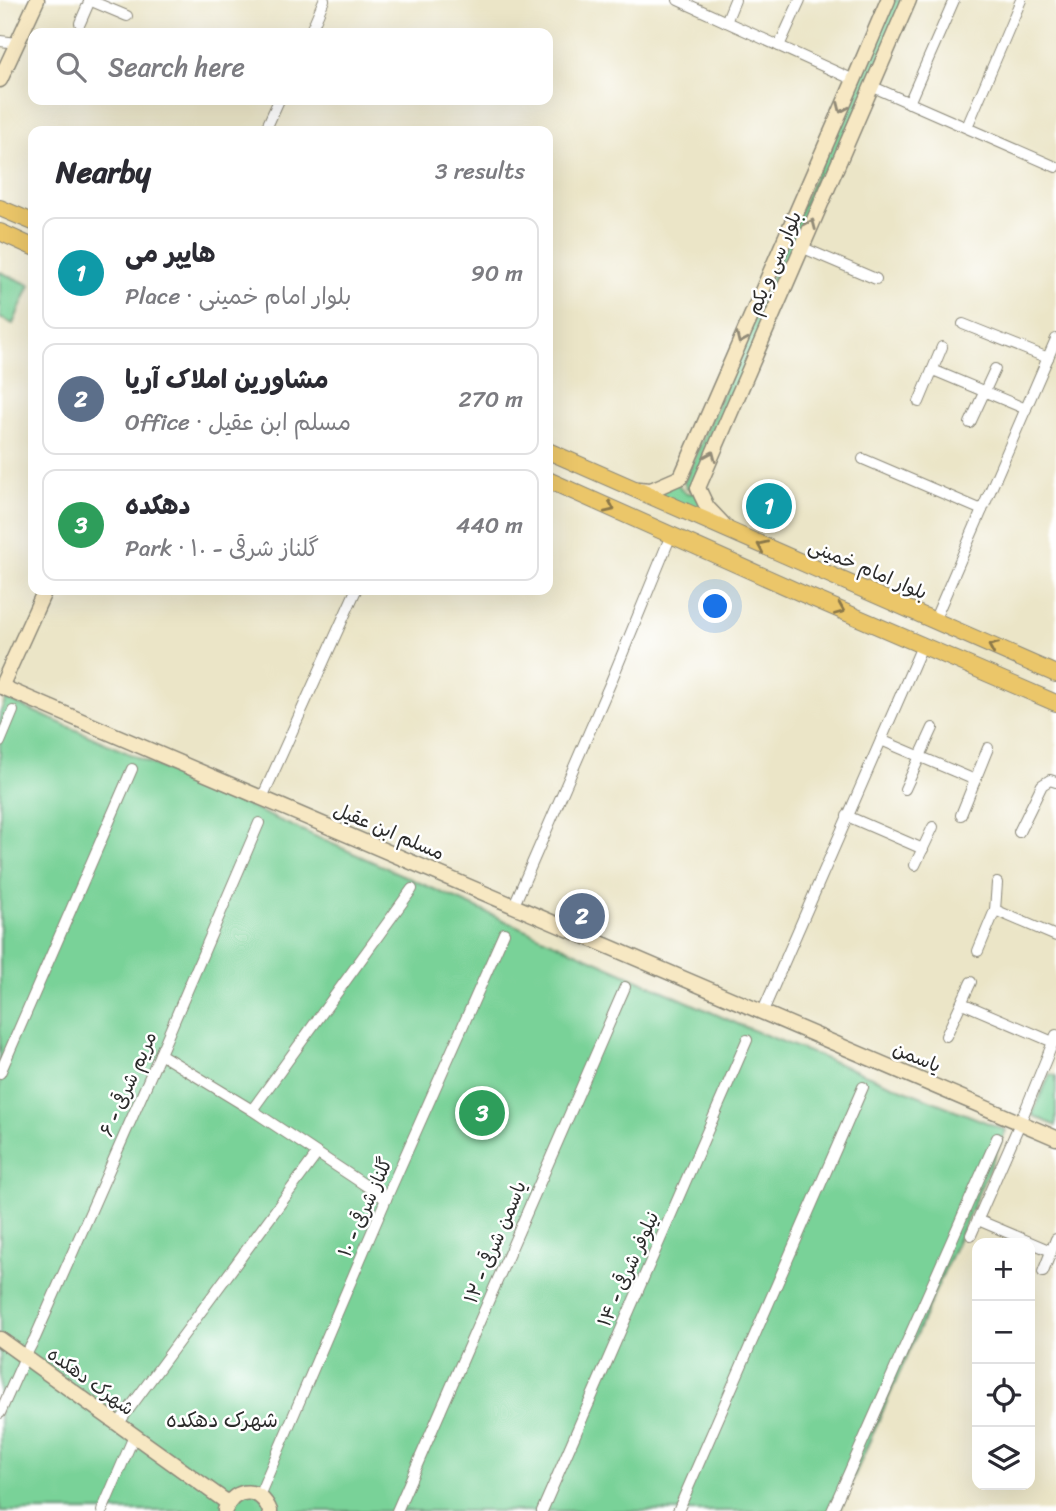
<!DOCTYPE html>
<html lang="en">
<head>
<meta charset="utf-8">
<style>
	body { margin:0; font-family:Sriracha,"Playpen Sans Arabic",sans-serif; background:#f2f2f3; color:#2b2b33 }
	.controls { position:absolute; right:21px; bottom:21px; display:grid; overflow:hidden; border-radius:14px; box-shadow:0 7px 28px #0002 }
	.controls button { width:63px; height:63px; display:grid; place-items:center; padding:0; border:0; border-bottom:2px solid #e1e1e2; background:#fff; color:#2b2b33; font:35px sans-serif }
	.you { position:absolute; left:716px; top:607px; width:24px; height:24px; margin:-18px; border:5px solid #fff; border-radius:50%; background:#1a73e8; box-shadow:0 0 0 10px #1a73e833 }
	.badge { display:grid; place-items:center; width:46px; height:46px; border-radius:50%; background:#d1495b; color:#fff; font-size:23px; font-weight:700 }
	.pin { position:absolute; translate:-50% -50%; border:4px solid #fff; box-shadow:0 2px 7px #0006 }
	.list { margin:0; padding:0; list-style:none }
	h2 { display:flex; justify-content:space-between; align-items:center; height:91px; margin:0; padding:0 28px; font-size:30px }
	h2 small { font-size:23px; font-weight:400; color:#7c7c81 }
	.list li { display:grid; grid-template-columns:46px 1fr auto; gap:21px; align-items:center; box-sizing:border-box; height:112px; margin:0 14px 14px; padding:0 14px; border:2px solid #e1e1e2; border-radius:14px }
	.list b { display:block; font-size:26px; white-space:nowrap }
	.list p { margin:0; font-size:23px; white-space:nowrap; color:#7c7c81 }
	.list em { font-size:23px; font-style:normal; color:#7c7c81 }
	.icon { flex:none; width:38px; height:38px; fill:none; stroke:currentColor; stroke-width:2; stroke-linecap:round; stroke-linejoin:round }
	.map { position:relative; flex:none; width:1056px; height:1511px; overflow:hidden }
	.search { position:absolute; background:#fff; box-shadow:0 7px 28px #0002; left:28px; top:28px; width:525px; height:77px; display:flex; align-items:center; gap:18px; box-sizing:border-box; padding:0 24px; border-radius:14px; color:#7c7c81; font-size:26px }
	.panel { position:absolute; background:#fff; box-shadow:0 7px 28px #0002; left:28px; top:126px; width:525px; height:469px; border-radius:14px }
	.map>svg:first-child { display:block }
	.green { fill:#79d298; stroke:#527e62; stroke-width:2 }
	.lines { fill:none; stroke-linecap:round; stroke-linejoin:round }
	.street-casing { stroke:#8b8879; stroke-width:12 }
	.secondary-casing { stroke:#8b8879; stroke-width:17 }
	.primary-casing { stroke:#8b8879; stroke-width:18 }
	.street { stroke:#fff; stroke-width:10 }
	.secondary { stroke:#f7e8c3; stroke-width:14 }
	.primary { stroke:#ebc669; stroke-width:16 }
	.oneway { stroke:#918a77 }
	.oneway2 { stroke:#8b784a }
	.labels { text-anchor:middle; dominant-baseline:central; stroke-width:5; stroke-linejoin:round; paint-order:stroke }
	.street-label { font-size:19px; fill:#2b2b2b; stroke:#fff }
	.neighbourhood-label { font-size:21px; fill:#2b2b2b; stroke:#fff }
</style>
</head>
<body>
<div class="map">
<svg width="1056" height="1511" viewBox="0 0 1056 1511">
	<rect width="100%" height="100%" fill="#fff"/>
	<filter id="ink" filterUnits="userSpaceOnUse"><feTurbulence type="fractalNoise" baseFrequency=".0143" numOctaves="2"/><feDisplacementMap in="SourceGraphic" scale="14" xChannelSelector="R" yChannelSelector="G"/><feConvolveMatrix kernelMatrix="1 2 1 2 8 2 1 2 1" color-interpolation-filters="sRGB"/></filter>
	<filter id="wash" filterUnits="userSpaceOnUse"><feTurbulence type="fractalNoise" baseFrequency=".00686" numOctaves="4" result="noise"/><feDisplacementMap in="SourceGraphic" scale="28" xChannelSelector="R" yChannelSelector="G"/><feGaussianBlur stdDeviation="1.57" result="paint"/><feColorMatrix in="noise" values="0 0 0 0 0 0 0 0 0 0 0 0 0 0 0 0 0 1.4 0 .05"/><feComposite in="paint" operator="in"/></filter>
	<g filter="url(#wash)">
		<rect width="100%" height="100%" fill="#ebe5c7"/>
		<!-- green -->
		<g class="green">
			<polygon points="890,0 906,0 692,488 687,488 684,483"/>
			<polygon points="0,272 30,285 13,324 0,318"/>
			<polygon points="678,482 680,488 687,494 696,492 716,523 650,493"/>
			<polygon points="6,699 740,1025 1006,1130 839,1511 0,1511 0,713"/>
			<polygon points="1050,1074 1056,1076 1056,1126 1032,1115"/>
		</g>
	</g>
	<g filter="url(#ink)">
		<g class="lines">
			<defs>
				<g id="street">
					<polyline points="89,0 127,16"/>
					<polyline points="678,0 854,80"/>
					<polyline points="726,22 735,0"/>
					<polyline points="80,23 90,0"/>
					<polyline points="310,33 324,0"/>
					<polyline points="0,41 18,43"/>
					<polyline points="779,46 800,0"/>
					<polyline points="871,86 1056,167"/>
					<polyline points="909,103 954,0"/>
					<polyline points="967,127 1021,0"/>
					<polyline points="265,131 279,100"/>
					<polyline points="801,247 876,279"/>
					<polyline points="963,324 1048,358"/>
					<polyline points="933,370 1026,409"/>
					<polyline points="919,402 942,347"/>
					<polyline points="970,423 995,369"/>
					<polyline points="863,459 982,510"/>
					<polyline points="934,621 1056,339"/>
					<polyline points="881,740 975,780"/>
					<polyline points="0,742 13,711"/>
					<polyline points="905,789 933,728"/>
					<polyline points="262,798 356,590"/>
					<polyline points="961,815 988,748"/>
					<polyline points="847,816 923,849"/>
					<polyline points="1019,832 1042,785 1050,780 1056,782"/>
					<polyline points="915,865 933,827"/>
					<polyline points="997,883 995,910 1056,936"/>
					<polyline points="514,905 610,684 671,535"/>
					<polyline points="978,951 995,910"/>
					<polyline points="962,1003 1053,1042"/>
					<polyline points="763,1011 922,646"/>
					<polyline points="946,1036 971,982"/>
					<polyline points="160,1054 252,1110 386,1199"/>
					<polyline points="0,1073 132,769"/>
					<polyline points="252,1110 412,889"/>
					<polyline points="978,1220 1051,1251"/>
					<polyline points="971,1235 1020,1123 1056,1035"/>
					<polyline points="1043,1272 1056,1239"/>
					<polyline points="0,1413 25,1357 35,1338 160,1054 259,823"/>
					<polyline points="118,1424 317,1154"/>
					<polyline points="259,1496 386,1199 504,933"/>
					<polyline points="102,1511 134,1436"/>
					<polyline points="397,1511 625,987"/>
					<polyline points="542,1511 747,1040"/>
					<polyline points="678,1511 863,1087"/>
					<polyline points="832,1511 997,1138"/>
				</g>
				<g id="secondary">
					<polyline points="0,80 37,0"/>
					<polyline points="638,489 651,490 681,477 854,80 888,0"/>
					<polyline points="726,527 707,507 698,488 909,0"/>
					<polyline points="0,686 1056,1138"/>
					<polyline points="1,687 45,590"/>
					<polyline points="0,1339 228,1503"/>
					<path d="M225,1510C235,1486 261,1487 270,1511"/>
				</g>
				<g id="primary">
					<polyline points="0,208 33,222"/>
					<polyline points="0,232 33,247"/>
					<polyline points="548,451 1056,674"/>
					<polyline points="548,480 803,594 1056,703"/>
				</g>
			</defs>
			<!-- street casing -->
			<use href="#street" class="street-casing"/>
			<!-- secondary casing -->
			<use href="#secondary" class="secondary-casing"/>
			<!-- primary casing -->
			<use href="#primary" class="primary-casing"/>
			<!-- street -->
			<use href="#street" class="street"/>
			<!-- secondary -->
			<use href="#secondary" class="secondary"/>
			<!-- primary -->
			<use href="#primary" class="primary"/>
		</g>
		<!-- one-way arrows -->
		<defs><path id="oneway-chevron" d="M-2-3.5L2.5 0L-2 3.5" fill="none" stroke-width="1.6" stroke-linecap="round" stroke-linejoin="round" transform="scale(1.75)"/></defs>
		<g class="oneway">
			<use href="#oneway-chevron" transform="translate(842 108) rotate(114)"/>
			<use href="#oneway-chevron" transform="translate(811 224) rotate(-67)"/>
			<use href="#oneway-chevron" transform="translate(741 339) rotate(114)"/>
			<use href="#oneway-chevron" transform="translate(711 456) rotate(-67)"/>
		</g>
		<g class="oneway2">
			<use href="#oneway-chevron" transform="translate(610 508) rotate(24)"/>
			<use href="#oneway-chevron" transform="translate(762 546) rotate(-156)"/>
			<use href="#oneway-chevron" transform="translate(840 610) rotate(23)"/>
			<use href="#oneway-chevron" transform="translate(993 647) rotate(-156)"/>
		</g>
	</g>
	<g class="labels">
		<!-- street labels -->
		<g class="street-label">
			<text transform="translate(774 263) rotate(-67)">بلوار سی و یکم</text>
			<text transform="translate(868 569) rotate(23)">بلوار امام خمینی</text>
			<text transform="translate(389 831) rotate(23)">مسلم ابن عقیل</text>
			<text transform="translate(917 1057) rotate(23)">یاسمن</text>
			<text transform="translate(128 1084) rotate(-66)">مریم شرقی - ۶</text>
			<text transform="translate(365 1207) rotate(-66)">گلناز شرقی - ۱۰</text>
			<text transform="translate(495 1242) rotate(-67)">یاسمن شرقی - ۱۲</text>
			<text transform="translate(628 1269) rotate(-66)">نیلوفر شرقی - ۱۴</text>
			<text transform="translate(91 1381) rotate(36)">شهرک دهکده</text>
		</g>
		<!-- neighbourhood labels -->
		<g class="neighbourhood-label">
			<text x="222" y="1420">شهرک دهکده</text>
		</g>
	</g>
</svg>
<div class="controls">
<button>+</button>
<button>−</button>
<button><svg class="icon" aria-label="locate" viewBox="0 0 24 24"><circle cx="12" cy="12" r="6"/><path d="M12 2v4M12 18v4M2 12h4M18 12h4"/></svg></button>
<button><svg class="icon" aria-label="layers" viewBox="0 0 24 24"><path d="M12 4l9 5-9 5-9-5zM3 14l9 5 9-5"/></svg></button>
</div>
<div class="you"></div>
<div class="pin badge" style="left:769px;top:506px;background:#0f9aa8">1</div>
<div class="pin badge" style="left:582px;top:916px;background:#5c6f8a">2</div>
<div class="pin badge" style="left:482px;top:1113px;background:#2e9e5b">3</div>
<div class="search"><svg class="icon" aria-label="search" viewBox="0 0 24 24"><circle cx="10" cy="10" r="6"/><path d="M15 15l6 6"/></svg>Search here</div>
<section class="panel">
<h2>Nearby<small>3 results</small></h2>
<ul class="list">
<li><span class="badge" style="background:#0f9aa8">1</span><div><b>هایپر می</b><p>Place · بلوار امام خمینی</p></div><em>90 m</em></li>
<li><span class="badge" style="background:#5c6f8a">2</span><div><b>مشاورین املاک آریا</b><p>Office · مسلم ابن عقیل</p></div><em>270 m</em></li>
<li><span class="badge" style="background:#2e9e5b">3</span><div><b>دهکده</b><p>Park · گلناز شرقی - ۱۰</p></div><em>440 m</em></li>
</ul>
</section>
</div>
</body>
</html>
